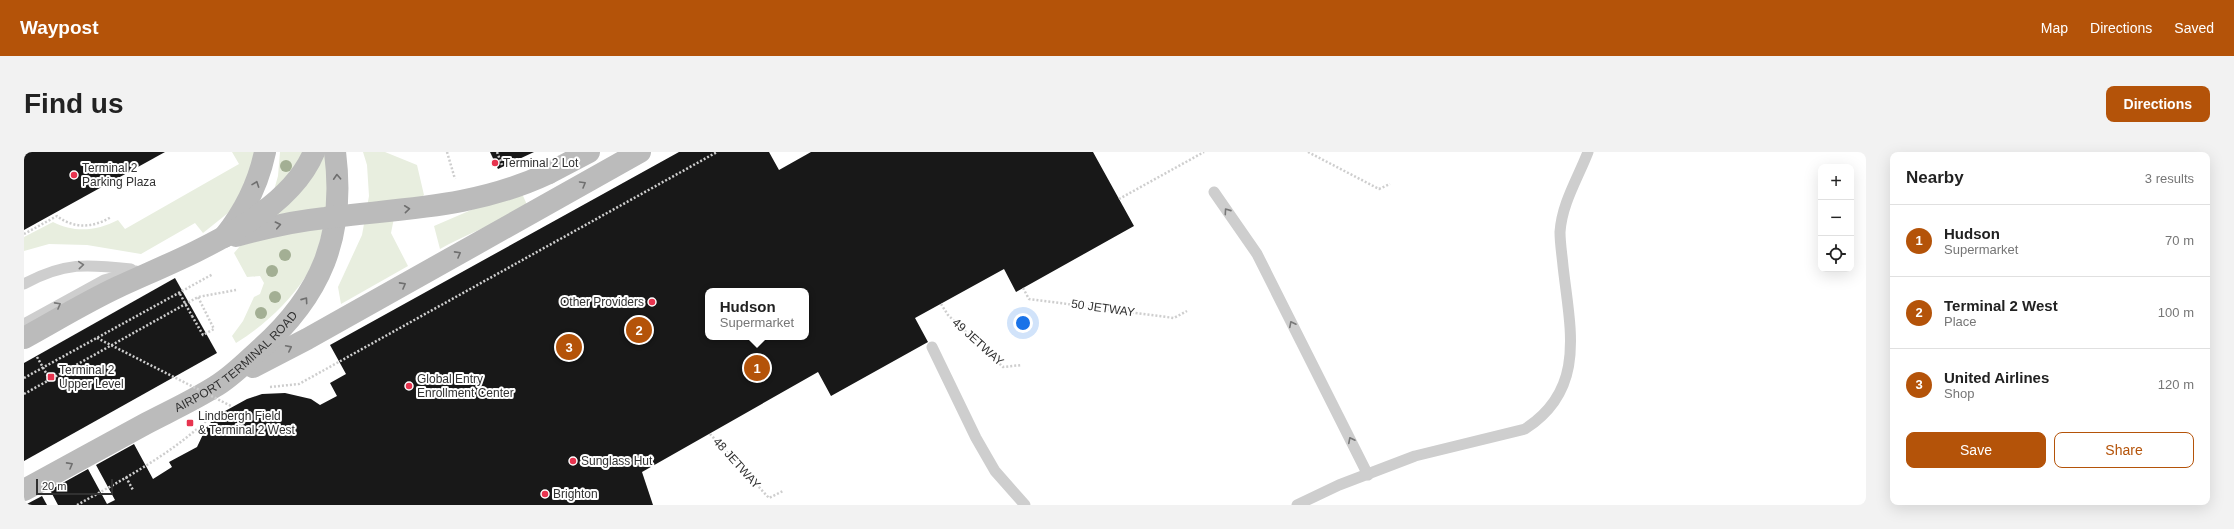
<!DOCTYPE html>
<html lang="en">
<head>
<meta charset="utf-8">
<style>
	body { margin:0; font-family:Helvetica,sans-serif; background:#f2f2f2; color:#222 }
	.controls { position:absolute; right:12px; top:12px; display:grid; overflow:hidden; border-radius:8px; box-shadow:0 4px 16px #0002 }
	.controls button { width:36px; height:36px; display:grid; place-items:center; padding:0; border:0; border-bottom:1px solid #e0e0e0; background:#fff; color:#222; font:20px sans-serif }
	.scale { position:absolute; left:12px; bottom:10px; width:77px; box-sizing:border-box; padding-left:4px; border:2px solid #313131; border-top:0; font-size:11px; line-height:14px; white-space:nowrap; color:#313131; -webkit-text-stroke:3px #fff; paint-order:stroke }
	.you { position:absolute; left:999px; top:171px; width:14px; height:14px; margin:-10px; border:3px solid #fff; border-radius:50%; background:#1a73e8; box-shadow:0 0 0 6px #1a73e833 }
	.badge { display:grid; place-items:center; width:26px; height:26px; border-radius:50%; background:#b45309; color:#fff; font-size:13px; font-weight:700 }
	.pin { position:absolute; translate:-50% -50%; border:2px solid #fff; box-shadow:0 1px 4px #0006 }
	.popup { position:absolute; left:681px; top:136px; width:104px; height:52px; box-sizing:border-box; display:grid; place-content:center; border-radius:8px; background:#fff; filter:drop-shadow(0 1px 3px #0005); font-size:13px; white-space:nowrap; color:#767676 }
	.popup b { font-size:15px; color:#222 }
	.popup::after { content:''; position:absolute; left:50%; top:100%; margin-left:-8px; border:8px solid transparent; border-top-color:#fff }
	.list { margin:0; padding:0; list-style:none }
	h2 { display:flex; justify-content:space-between; align-items:center; height:52px; margin:0; padding:0 16px; font-size:17px }
	h2 small { font-size:13px; font-weight:400; color:#767676 }
	.list li { display:grid; grid-template-columns:26px 1fr auto; gap:12px; align-items:center; box-sizing:border-box; height:72px; padding:0 16px; border-top:1px solid #e0e0e0 }
	.list b { display:block; font-size:15px; white-space:nowrap }
	.list p { margin:0; font-size:13px; white-space:nowrap; color:#767676 }
	.list em { font-size:13px; font-style:normal; color:#767676 }
	.actions { display:flex; gap:8px; padding:12px 16px }
	.actions a { flex:1; padding:9px 0; border:1px solid #b45309; border-radius:8px; text-align:center; font-size:14px; color:#b45309 }
	.actions .main { background:#b45309; color:#fff }
	.icon { flex:none; width:22px; height:22px; fill:none; stroke:currentColor; stroke-width:2; stroke-linecap:round; stroke-linejoin:round }
	.map { position:relative; flex:none; width:1842px; height:353px; overflow:hidden; border-radius:8px }
	header { display:flex; align-items:center; gap:24px; box-sizing:border-box; height:56px; padding:0 20px; background:#b45309; color:#fff }
	header strong { font-size:19px }
	nav { display:flex; gap:22px; margin-inline-start:auto; font-size:14px }
	.intro { display:flex; align-items:center; justify-content:space-between; box-sizing:border-box; height:96px; padding:0 24px }
	h1 { margin:0; font-size:28px }
	.button { padding:10px 18px; border-radius:8px; background:#b45309; color:#fff; font-size:14px; font-weight:700 }
	main { display:flex; gap:24px; padding:0 24px }
	aside { flex:1; background:#fff; border-radius:8px; box-shadow:0 4px 16px #0002 }
	.map>svg:first-child { display:block }
	.green { fill:#e8eedf }
	.building { fill:#181818; fill-rule:evenodd }
	.lines { fill:none; stroke-linecap:round; stroke-linejoin:round }
	.path { stroke:#cecece; stroke-width:2.5; stroke-dasharray:2 2; stroke-linecap:butt }
	.lane { stroke:#cecece; stroke-width:11 }
	.secondary { stroke:#bbb; stroke-width:22 }
	.path-bridge { stroke:#cecece; stroke-width:2.5; stroke-dasharray:2 2; stroke-linecap:butt }
	.secondary-bridge { stroke:#bbb; stroke-width:22 }
	.tree { fill:#a3af94 }
	.oneway { stroke:#6f6f6f }
	.oneway2 { stroke:#787878 }
	.poi-dot { fill:#e7344f; stroke:#fff; stroke-width:1.5 }
	.labels { text-anchor:middle; dominant-baseline:central; stroke-width:4; stroke-linejoin:round; paint-order:stroke }
	.poi-label { font-size:12px; fill:#313131; stroke:#fff; text-anchor:start }
	.street-label { font-size:12px; fill:#313131; stroke:#fff }
</style>
</head>
<body>
<header>
<strong>Waypost</strong>
<nav><a>Map</a><a>Directions</a><a>Saved</a></nav>
</header>
<div class="intro"><h1>Find us</h1><a class="button">Directions</a></div>
<main>
<div class="map">
<svg width="1842" height="353" viewBox="0 0 1842 353">
	<rect width="100%" height="100%" fill="#fff"/>
	<!-- green -->
	<g class="green">
		<path d="M208,0H232L225,25L209,57L179,81L171,71L117,102L63,93L25,92L0,99V85L29,70C50,81 73,79 94,68L101,77L215,12Z"/>
		<path d="M256,0H305C306,35 301,95 282,124C264,152 239,174 212,191L208,184L219,169L230,145L236,142L240,131L236,124L223,125L210,101L243,63L254,24Z"/>
		<polygon points="339,0 361,0 393,13 400,43 370,66 367,81 384,114 317,152 314,135 338,83 345,44 343,13"/>
		<path d="M496,37L504,55C475,70 445,81 416,97L410,74Z"/>
	</g>
	<!-- building -->
	<g class="building">
		<polygon points="0,0 141,0 0,78"/>
		<polygon points="466,0 510,0 474,17"/>
		<path d="M655,0H745L755,18L787,0H1069L1110,74L992,140L980,117L891,166L904,190L807,244L794,220L618,320L629,353H34L26,338L64,317L83,352L91,348L72,313L110,292L129,327L148,315L145,310L173,295L182,276L192,264L223,247L238,242L261,241L287,247L296,253L313,244L306,231L322,222L306,193ZM684,139H782V185H684Z"/>
		<polygon points="151,126 193,201 0,309 0,211"/>
		<polygon points="18,344 23,353 1,353"/>
	</g>
	<g class="lines">
		<!-- path -->
		<g class="path">
			<polyline points="423,0 431,27"/>
			<polyline points="473,0 478,13"/>
			<polyline points="1284,0 1355,37 1366,32"/>
			<polyline points="1095,47 1180,0"/>
			<path d="M0,82L33,64C50,77 69,76 87,65"/>
			<polyline points="999,136 1005,147 1150,166 1163,159"/>
			<polyline points="155,141 156,142"/>
			<polyline points="917,152 924,163 979,215 998,213"/>
			<polyline points="168,164 179,183 190,177 174,145"/>
			<polyline points="13,205 26,228"/>
			<polyline points="246,235 275,232 693,0"/>
			<polyline points="0,242 174,145 212,138"/>
			<polyline points="686,282 745,346 759,339"/>
			<polyline points="102,325 109,338"/>
			<path d="M53,353C98,328 144,304 182,269"/>
		</g>
		<!-- lane -->
		<g class="lane">
			<polyline points="1190,40 1233,102 1344,323"/>
			<path d="M0,132C40,110 63,112 107,117"/>
			<polyline points="0,172 80,128 112,119"/>
			<polyline points="908,195 952,286 971,319 1001,353"/>
			<path d="M1273,353L1315,333L1391,304L1501,277C1563,237 1546,177 1539,114C1538,103 1536,91 1536,80C1538,51 1554,26 1564,0"/>
		</g>
		<!-- secondary -->
		<g class="secondary">
			<polyline points="525,21 565,0"/>
			<path d="M200,85C221,59 234,33 241,0"/>
			<polyline points="229,215 283,187 616,0"/>
			<path id="s1" d="M0,338C41,316 82,293 123,271C146,259 170,248 192,234C207,225 221,211 234,199C297,144 322,84 311,0"/>
		</g>
		<!-- path-bridge -->
		<g class="path-bridge">
			<polyline points="156,142 168,164"/>
			<polyline points="73,186 207,254"/>
			<polyline points="0,226 189,122"/>
		</g>
		<!-- secondary-bridge -->
		<g class="secondary-bridge">
			<path d="M212,84C241,76 270,69 301,66C380,56 451,56 525,21"/>
			<path d="M0,186C31,169 62,150 94,135C156,106 262,68 290,0"/>
		</g>
	</g>
	<!-- trees -->
	<g class="tree">
		<circle cx="262" cy="14" r="6"/>
		<circle cx="261" cy="103" r="6"/>
		<circle cx="248" cy="119" r="6"/>
		<circle cx="251" cy="145" r="6"/>
		<circle cx="237" cy="161" r="6"/>
	</g>
	<!-- one-way arrows -->
	<defs><path id="oneway-chevron" d="M-2-3.5L2.5 0L-2 3.5" fill="none" stroke-width="1.6" stroke-linecap="round" stroke-linejoin="round"/></defs>
	<g class="oneway">
		<use href="#oneway-chevron" transform="translate(313 25) rotate(-93)"/>
		<use href="#oneway-chevron" transform="translate(232 32) rotate(-70)"/>
		<use href="#oneway-chevron" transform="translate(559 32) rotate(-30)"/>
		<use href="#oneway-chevron" transform="translate(383 57) rotate(-6)"/>
		<use href="#oneway-chevron" transform="translate(254 73) rotate(-12)"/>
		<use href="#oneway-chevron" transform="translate(434 102) rotate(-29)"/>
		<use href="#oneway-chevron" transform="translate(379 133) rotate(-29)"/>
		<use href="#oneway-chevron" transform="translate(281 148) rotate(-55)"/>
		<use href="#oneway-chevron" transform="translate(265 196) rotate(-27)"/>
		<use href="#oneway-chevron" transform="translate(46 313) rotate(-29)"/>
	</g>
	<g class="oneway2">
		<use href="#oneway-chevron" transform="translate(1203 59) rotate(-125)"/>
		<use href="#oneway-chevron" transform="translate(57 113) rotate(-5)"/>
		<use href="#oneway-chevron" transform="translate(34 153) rotate(-29)"/>
		<use href="#oneway-chevron" transform="translate(1268 172) rotate(-117)"/>
		<use href="#oneway-chevron" transform="translate(1327 288) rotate(-117)"/>
	</g>
	<!-- markers -->
	<g class="poi-dot">
		<circle cx="471" cy="11" r="4"/>
		<circle cx="50" cy="23" r="4"/>
		<circle cx="628" cy="150" r="4"/>
		<rect x="23" y="221" width="8" height="8" rx="2"/>
		<circle cx="385" cy="234" r="4"/>
		<rect x="162" y="267" width="8" height="8" rx="2"/>
		<circle cx="549" cy="309" r="4"/>
		<circle cx="521" cy="342" r="4"/>
	</g>
	<g class="labels">
		<!-- poi labels -->
		<g class="poi-label">
			<text x="479" y="11">Terminal 2 Lot</text>
			<text x="58" y="16">Terminal 2<tspan x="58" dy="14">Parking Plaza</tspan></text>
			<text x="620" y="150" text-anchor="end">Other Providers</text>
			<text x="35" y="218">Terminal 2<tspan x="35" dy="14">Upper Level</tspan></text>
			<text x="393" y="227">Global Entry<tspan x="393" dy="14">Enrollment Center</tspan></text>
			<text x="174" y="264">Lindbergh Field<tspan x="174" dy="14">&amp; Terminal 2 West</tspan></text>
			<text x="557" y="309">Sunglass Hut</text>
			<text x="529" y="342">Brighton</text>
		</g>
		<!-- street labels -->
		<g class="street-label">
			<text transform="translate(1079 156) rotate(8)">50 JETWAY</text>
			<text transform="translate(954 190) rotate(42)">49 JETWAY</text>
			<text stroke="none"><textPath href="#s1" startOffset="249">AIRPORT TERMINAL ROAD</textPath></text>
			<text transform="translate(713 311) rotate(48)">48 JETWAY</text>
		</g>
	</g>
</svg>
<div class="controls">
<button>+</button>
<button>−</button>
<button><svg class="icon" aria-label="locate" viewBox="0 0 24 24"><circle cx="12" cy="12" r="6"/><path d="M12 2v4M12 18v4M2 12h4M18 12h4"/></svg></button>
</div>
<div class="scale">20 m</div>
<div class="you"></div>
<div class="pin badge" style="left:733px;top:216px">1</div>
<div class="popup"><b>Hudson</b>Supermarket</div>
<div class="pin badge" style="left:615px;top:178px">2</div>
<div class="pin badge" style="left:545px;top:195px">3</div>
</div>
<aside>
<h2>Nearby<small>3 results</small></h2>
<ul class="list">
<li><span class="badge">1</span><div><b>Hudson</b><p>Supermarket</p></div><em>70 m</em></li>
<li><span class="badge">2</span><div><b>Terminal 2 West</b><p>Place</p></div><em>100 m</em></li>
<li><span class="badge">3</span><div><b>United Airlines</b><p>Shop</p></div><em>120 m</em></li>
</ul>
<div class="actions"><a class="main">Save</a><a>Share</a></div>
</aside>
</main>
</body>
</html>
